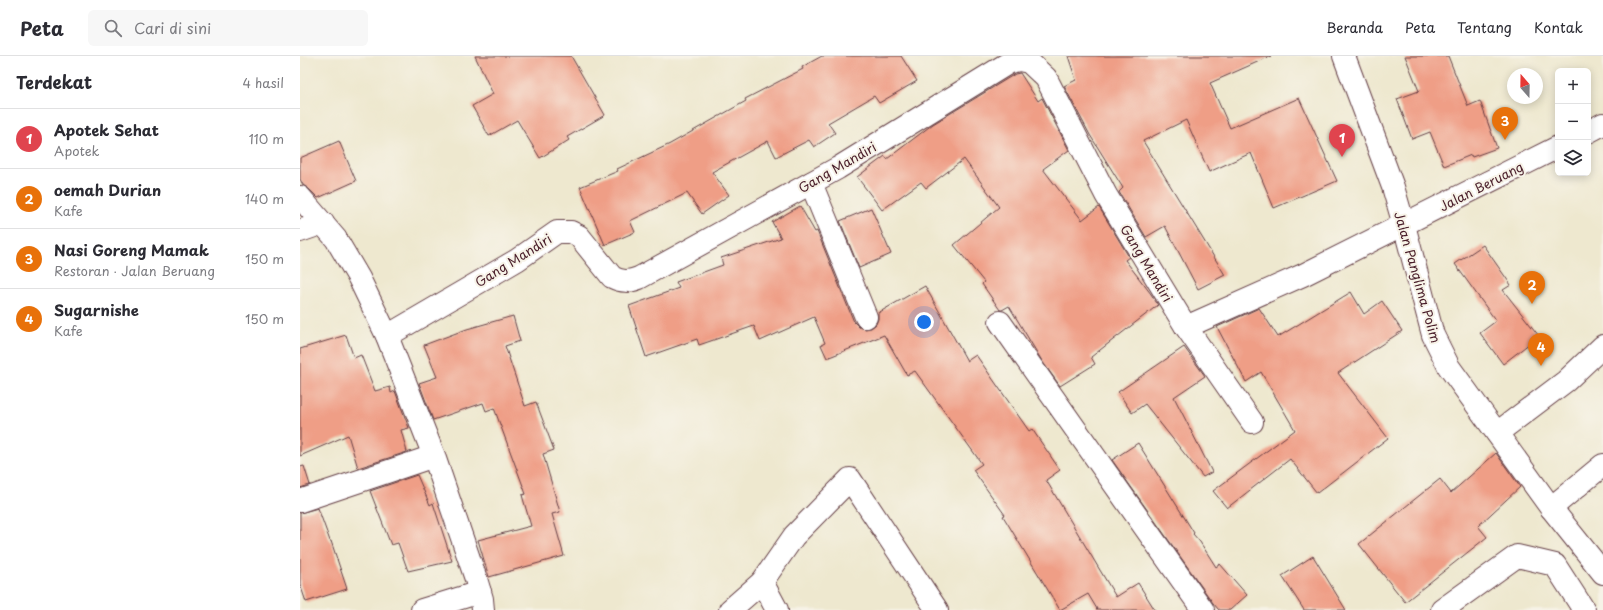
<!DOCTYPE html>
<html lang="id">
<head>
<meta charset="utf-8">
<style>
	body { margin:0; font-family:"Playpen Sans",sans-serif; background:#f7f7f7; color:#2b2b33 }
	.controls { position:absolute; right:12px; top:12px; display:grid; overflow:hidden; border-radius:6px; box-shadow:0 2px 10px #0003 }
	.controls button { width:36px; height:36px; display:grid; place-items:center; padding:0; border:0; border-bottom:1px solid #e1e1e2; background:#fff; color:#2b2b33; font:20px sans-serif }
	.compass { position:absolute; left:1207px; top:12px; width:36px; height:36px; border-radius:50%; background:#fff; box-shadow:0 2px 10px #0003; rotate:340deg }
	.you { position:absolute; left:624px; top:266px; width:14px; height:14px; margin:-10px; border:3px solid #fff; border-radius:50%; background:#1a73e8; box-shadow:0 0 0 6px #1a73e833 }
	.badge { display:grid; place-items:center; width:26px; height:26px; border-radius:50%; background:#1f6fb2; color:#fff; font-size:13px; font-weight:700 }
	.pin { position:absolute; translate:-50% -33px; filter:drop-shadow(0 1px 2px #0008) }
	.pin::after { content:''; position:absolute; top:21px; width:14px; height:12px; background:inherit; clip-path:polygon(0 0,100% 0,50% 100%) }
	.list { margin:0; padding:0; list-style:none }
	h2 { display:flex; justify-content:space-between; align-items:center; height:52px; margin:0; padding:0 16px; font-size:17px }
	h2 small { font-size:13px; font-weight:400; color:#7c7c81 }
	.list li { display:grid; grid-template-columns:26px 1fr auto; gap:12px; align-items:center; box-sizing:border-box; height:60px; padding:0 16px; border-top:1px solid #e1e1e2 }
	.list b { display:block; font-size:15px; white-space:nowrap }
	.list p { margin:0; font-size:13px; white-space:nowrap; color:#7c7c81 }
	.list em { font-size:13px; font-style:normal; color:#7c7c81 }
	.icon { flex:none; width:22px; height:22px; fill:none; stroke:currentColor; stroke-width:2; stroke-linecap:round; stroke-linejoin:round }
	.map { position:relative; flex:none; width:1303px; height:554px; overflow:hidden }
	header { display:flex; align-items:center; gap:24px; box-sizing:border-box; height:56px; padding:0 20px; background:#fff; border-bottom:1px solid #e1e1e2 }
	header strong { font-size:19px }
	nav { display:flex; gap:22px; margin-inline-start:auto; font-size:14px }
	.search { width:280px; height:36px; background:#f7f7f7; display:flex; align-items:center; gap:10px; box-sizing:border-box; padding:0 14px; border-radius:6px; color:#7c7c81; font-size:15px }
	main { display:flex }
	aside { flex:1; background:#fff }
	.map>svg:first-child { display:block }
	.building { fill:#ef9e86 }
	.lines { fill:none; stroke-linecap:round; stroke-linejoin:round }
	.street-casing { stroke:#633d44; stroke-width:24 }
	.secondary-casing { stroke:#633d44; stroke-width:24 }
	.street { stroke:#fff; stroke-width:22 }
	.secondary { stroke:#fff; stroke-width:22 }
	.labels { text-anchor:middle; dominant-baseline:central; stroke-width:4; stroke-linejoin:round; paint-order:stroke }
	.street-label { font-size:13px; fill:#4a1f2b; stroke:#f7f3e8 }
</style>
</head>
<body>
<header>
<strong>Peta</strong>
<div class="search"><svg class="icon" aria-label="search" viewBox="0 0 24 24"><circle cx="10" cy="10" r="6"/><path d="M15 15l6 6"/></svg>Cari di sini</div>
<nav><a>Beranda</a><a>Peta</a><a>Tentang</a><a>Kontak</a></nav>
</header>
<main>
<aside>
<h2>Terdekat<small>4 hasil</small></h2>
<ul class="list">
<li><span class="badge" style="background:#e0444e">1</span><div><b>Apotek Sehat</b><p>Apotek</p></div><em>110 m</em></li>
<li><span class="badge" style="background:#e8710a">2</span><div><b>oemah Durian</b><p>Kafe</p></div><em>140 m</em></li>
<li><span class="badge" style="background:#e8710a">3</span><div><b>Nasi Goreng Mamak</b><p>Restoran · Jalan Beruang</p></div><em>150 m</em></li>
<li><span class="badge" style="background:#e8710a">4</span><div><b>Sugarnishe</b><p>Kafe</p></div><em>150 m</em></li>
</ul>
</aside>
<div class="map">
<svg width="1303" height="554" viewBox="0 0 1303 554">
	<rect width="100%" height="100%" fill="#f7f3e8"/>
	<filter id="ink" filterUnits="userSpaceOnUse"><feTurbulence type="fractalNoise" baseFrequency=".025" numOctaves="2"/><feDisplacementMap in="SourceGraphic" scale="8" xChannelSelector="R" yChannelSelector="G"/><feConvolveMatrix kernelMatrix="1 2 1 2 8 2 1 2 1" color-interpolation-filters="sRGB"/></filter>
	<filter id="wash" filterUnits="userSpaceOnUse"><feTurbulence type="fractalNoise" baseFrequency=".012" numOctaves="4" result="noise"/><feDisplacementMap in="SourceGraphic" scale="16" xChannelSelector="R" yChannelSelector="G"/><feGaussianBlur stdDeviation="0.9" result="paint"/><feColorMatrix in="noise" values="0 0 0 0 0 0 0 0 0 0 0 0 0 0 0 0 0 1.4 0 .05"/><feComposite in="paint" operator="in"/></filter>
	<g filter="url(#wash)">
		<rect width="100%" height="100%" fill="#eee8cf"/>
		<g id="blocks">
			<!-- building -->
			<g class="building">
				<polygon points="175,0 271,0 305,59 267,81 269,84 240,102 217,64 189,80 172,50 193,38"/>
				<polygon points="522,0 601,0 617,25 579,47 574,40 528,67 535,77 514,91 509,84 476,101 468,85 412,116 429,139 402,158 387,137 330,165 335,176 305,189 280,131 318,115 317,113 370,88 446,45 445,43 503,13 502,11"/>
				<polygon points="768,0 971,0 910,27 930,72 999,42 1037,125 974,152 951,97 909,116 886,64 843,85 925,219 898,233 865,170 846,181 819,136 823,132 790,79 764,30 776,24"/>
				<polygon points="1105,0 1148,0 1168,50 1180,45 1197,92 1172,101 1171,99 1144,110 1130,76 1112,83 1097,43 1119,35"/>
				<polygon points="720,17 738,45 742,42 769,94 743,113 782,164 799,151 829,201 825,204 851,238 858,249 791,301 795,308 760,330 742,305 709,250 702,254 700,254 682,228 684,226 654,189 699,151 664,103 626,132 621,126 582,154 557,121 585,100 587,103 633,68 715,18"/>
				<polygon points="39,85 56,125 18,142 9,133 3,129 0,123 0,102"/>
				<polygon points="500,150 515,176 517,175 554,266 559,271 565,273 571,272 576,268 578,263 578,257 625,230 667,305 676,299 729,375 732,373 760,414 746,424 816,541 838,527 855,554 796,554 797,553 788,538 760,554 703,460 705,459 673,414 682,408 615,315 607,319 584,279 527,302 521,289 525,287 514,261 460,285 454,270 399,289 397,283 346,301 329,250 379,232 376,226 423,209 421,202 481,182 472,166"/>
				<polygon points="571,152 591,198 559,212 540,165"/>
				<polygon points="1183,189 1211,229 1203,234 1239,280 1203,308 1180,277 1196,265 1155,208"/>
				<polygon points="1051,236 1064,258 1082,245 1102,275 1038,317 1088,382 1017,437 990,403 927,452 913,435 995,374 961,316 946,326 917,271 959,252 978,281"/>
				<polygon points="213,260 220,285 205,290 225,350 236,346 254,394 243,398 260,456 252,458 264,500 189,521 178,484 231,470 222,439 226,438 194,352 186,355 183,347 133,364 119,327 137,321 124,289 167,273"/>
				<polygon points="46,279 54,302 61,299 75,335 90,331 91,337 95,335 109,372 101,374 107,396 58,412 48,379 0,400 0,293"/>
				<polygon points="884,291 905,320 874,341 912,416 903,421 845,348 832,357 818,336"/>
				<polygon points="838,387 894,477 893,478 900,486 916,511 920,508 947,539 930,554 919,554 913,547 812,404"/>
				<polygon points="1196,397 1220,431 1178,470 1187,481 1105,546 1059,488 1140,423 1151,437"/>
				<polygon points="4,410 10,429 0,432 0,411"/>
				<polygon points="117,419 130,449 133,447 152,505 108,515 98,487 91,489 70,435"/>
				<polygon points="18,452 30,485 31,485 47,533 6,546 0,528 0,457"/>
				<polygon points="1013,500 1046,554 1004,554 982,520"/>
			</g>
		</g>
	</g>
	<g filter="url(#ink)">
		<use href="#blocks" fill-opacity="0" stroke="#633d44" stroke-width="1"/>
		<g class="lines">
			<defs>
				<g id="street">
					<polyline points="1288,76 1303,68"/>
					<polyline points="511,127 566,261"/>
					<polyline points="0,141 36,183 59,222 87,280 134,400 176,523 182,543 183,554"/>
					<polyline points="0,175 23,167"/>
					<polyline points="700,266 903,554"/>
					<polyline points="886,271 952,366"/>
					<path d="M87,280L217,204L257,176H271L279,180L312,221C322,226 329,226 339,222L538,112L710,6L719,4L729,6L746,22L806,139L886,271L1003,219L1258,91"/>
					<polyline points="1197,377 1266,325 1303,290"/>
					<polyline points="0,445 134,400"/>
					<polyline points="1251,452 1303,409"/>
					<polyline points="462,526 494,480 550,423 637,554"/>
					<polyline points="122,554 180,536"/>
					<polyline points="430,554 462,526 477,554"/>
					<polyline points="1142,554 1217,500 1255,509 1284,554"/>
				</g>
				<polyline id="secondary" points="1044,0 1093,131 1104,169 1133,279 1149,311 1251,452 1303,517"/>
			</defs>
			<!-- street casing -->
			<use href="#street" class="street-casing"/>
			<!-- secondary casing -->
			<use href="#secondary" class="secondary-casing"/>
			<!-- street -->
			<use href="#street" class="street"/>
			<!-- secondary -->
			<use href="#secondary" class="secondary"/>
		</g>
	</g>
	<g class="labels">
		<!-- street labels -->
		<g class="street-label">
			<text transform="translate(537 111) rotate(-30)">Gang Mandiri</text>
			<text transform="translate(1181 130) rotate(-27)">Jalan Beruang</text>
			<text transform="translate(213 204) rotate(-32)">Gang Mandiri</text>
			<text transform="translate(847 207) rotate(59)">Gang Mandiri</text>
			<text transform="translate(1118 221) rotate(74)">Jalan Panglima Polim</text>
		</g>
	</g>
</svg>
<div class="controls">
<button>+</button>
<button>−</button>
<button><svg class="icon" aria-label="layers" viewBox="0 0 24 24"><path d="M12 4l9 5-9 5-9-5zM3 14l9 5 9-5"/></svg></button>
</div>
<svg class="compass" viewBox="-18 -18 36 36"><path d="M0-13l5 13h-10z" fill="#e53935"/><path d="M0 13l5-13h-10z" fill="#7c7c81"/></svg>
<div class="you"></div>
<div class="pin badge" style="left:1042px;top:101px;background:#e0444e">1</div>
<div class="pin badge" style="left:1232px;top:248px;background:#e8710a">2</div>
<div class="pin badge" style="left:1205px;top:84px;background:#e8710a">3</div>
<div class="pin badge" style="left:1241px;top:310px;background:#e8710a">4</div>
</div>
</main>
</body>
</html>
